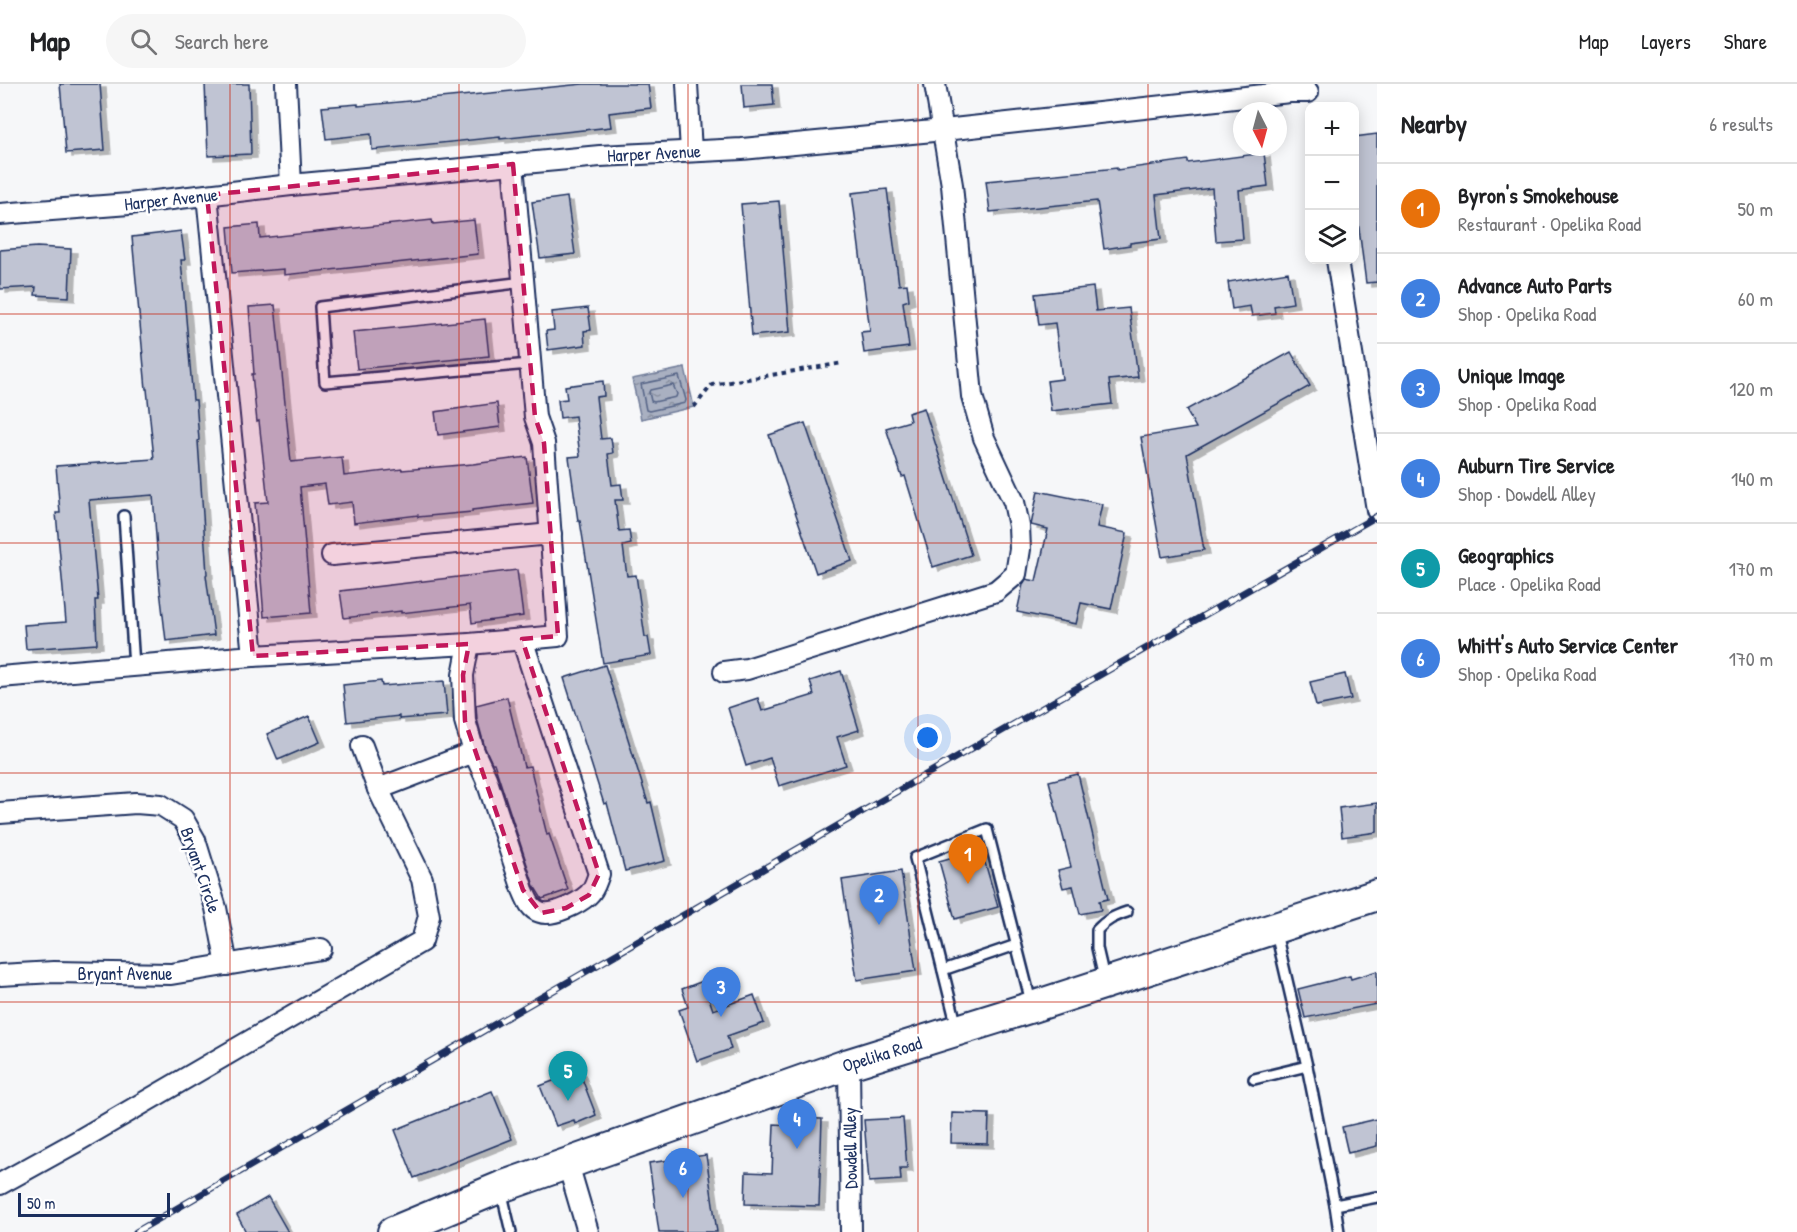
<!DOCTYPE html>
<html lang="en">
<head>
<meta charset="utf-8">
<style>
	body { margin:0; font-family:"Patrick Hand",sans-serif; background:#f6f6f6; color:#202124 }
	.controls { position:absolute; right:18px; top:18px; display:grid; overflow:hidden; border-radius:12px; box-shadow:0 3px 15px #0003 }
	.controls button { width:54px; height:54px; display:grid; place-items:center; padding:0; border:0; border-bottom:2px solid #e0e0e0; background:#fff; color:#202124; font:30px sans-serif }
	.compass { position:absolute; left:1233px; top:18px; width:54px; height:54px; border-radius:50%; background:#fff; box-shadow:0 3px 15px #0003; rotate:174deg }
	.scale { position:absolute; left:18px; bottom:15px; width:152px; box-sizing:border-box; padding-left:6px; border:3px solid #1b2f5e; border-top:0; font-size:16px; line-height:21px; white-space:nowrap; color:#1b2f5e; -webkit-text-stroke:4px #fff; paint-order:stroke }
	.you { position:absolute; left:928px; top:654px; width:21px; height:21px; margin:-15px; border:4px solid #fff; border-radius:50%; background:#1a73e8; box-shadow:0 0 0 9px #1a73e833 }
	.badge { display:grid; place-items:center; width:39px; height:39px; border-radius:50%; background:#0f766e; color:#fff; font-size:20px; font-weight:700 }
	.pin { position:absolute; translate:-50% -50px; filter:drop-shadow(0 2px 3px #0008) }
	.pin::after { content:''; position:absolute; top:32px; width:21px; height:18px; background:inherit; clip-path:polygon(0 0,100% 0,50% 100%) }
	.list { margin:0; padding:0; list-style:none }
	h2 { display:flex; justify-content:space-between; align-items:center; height:78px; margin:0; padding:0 24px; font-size:26px }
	h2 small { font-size:20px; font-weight:400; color:#757577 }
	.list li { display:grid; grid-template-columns:39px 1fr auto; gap:18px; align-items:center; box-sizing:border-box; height:90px; padding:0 24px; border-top:2px solid #e0e0e0 }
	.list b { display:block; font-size:22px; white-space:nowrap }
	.list p { margin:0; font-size:20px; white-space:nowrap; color:#757577 }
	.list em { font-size:20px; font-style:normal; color:#757577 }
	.icon { flex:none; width:33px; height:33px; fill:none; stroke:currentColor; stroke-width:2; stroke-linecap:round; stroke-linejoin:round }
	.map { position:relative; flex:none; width:1377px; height:1148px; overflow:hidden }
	header { display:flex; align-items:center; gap:36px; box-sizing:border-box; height:84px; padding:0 30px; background:#fff; border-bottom:2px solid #e0e0e0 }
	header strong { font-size:28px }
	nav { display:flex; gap:33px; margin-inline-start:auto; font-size:21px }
	.search { width:420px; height:54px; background:#f6f6f6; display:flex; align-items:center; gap:15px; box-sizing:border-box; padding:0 21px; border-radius:33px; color:#757577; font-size:22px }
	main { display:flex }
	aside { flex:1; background:#fff }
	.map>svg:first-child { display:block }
	.water { fill:url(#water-ripples); stroke:#707c99; stroke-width:1.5 }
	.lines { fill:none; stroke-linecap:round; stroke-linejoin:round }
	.shore { stroke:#546386; stroke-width:1.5 }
	.building { fill:#c0c4d3; stroke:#1b2f5e; stroke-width:1.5; filter:url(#shadow) }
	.service-casing { stroke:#1b2f5e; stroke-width:14 }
	.minor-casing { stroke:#1b2f5e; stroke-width:24 }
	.primary-casing { stroke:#1b2f5e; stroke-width:34 }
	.path { stroke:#1b2f5e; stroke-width:4; stroke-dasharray:4.5 4.5; stroke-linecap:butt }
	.service { stroke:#fff; stroke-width:9 }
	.minor { stroke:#fff; stroke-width:20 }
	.primary { stroke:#fff; stroke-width:30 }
	.rail-casing { stroke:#1b2f5e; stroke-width:7 }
	.rail { stroke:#fff; stroke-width:4.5; stroke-dasharray:14; stroke-linecap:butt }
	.marked { fill:#c2185b; fill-opacity:0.2; stroke:#c2185b; stroke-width:4.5; stroke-dasharray:12 8; stroke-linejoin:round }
	.grid { fill:none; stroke:#c8321e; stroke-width:1.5; stroke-opacity:0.55 }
	.labels { text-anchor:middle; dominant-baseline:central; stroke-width:5; stroke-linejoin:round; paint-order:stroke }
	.street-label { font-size:18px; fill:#1b2f5e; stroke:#fff }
</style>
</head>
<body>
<header>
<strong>Map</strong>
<div class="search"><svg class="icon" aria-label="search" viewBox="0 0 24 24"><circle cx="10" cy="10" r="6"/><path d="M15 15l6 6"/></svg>Search here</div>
<nav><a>Map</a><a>Layers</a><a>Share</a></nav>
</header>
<main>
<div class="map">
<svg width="1377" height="1148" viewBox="0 0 1377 1148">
	<defs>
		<pattern id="water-ripples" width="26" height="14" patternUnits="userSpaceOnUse" patternTransform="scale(1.5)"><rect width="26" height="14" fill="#a9b0c1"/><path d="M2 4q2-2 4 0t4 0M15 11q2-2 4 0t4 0" fill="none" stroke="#8990a0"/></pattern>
		<filter id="shadow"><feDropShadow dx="6" dy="4" stdDeviation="0" flood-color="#0004"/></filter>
	</defs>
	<rect width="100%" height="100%" fill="#f6f7f9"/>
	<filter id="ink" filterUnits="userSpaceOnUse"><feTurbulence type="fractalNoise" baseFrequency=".0167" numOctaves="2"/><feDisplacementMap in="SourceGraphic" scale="12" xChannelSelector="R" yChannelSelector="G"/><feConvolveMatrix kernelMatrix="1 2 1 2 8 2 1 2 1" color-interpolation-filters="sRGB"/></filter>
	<g filter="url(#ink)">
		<!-- water -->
		<polygon class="water" points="685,284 694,323 641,335 632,295"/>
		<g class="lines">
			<!-- shore -->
			<g class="shore">
				<polygon points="679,292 686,316 685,319 649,327 646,326 641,300"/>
				<polygon points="673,301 677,310 676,313 654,318 651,317 649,308 650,306"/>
			</g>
		</g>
		<!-- building -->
		<g class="building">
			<polygon points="60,0 100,0 105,66 66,69"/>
			<polygon points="205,0 249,0 251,70 208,72"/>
			<polygon points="583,0 648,0 651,24 609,29 611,43 500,55 500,53 372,66 371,50 326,55 322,23 358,20 358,22"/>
			<polygon points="742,0 772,0 774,21 744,24"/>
			<polygon points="1377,50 1377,198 1366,199 1354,106 1354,53"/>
			<polygon points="1264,69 1268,102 1239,106 1243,155 1216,157 1212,104 1156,111 1161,155 1130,159 1130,161 1104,165 1097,117 990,128 986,97 1117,84 1117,86 1188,76 1188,79"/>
			<polygon points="887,105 899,201 907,200 909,216 903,218 909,263 864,269 861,248 870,247 852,109"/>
			<polygon points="567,113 575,170 540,174 532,118"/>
			<polygon points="779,117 790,248 752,252 741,120"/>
			<polygon points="432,136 433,140 474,136 478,170 284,191 284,185 232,189 228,143 259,140 260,154"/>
			<polygon points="181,147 185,176 181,176 193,316 196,316 199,356 198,357 207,490 206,491 214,551 166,557 160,506 153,411 89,416 98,516 95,516 97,560 26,565 24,541 66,538 56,429 60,429 56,382 154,375 147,305 146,305 132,153"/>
			<polygon points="37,163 71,165 69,213 35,211 36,203 0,205 0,166"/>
			<polygon points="1288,188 1293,219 1274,222 1275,229 1252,232 1250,222 1232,225 1228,198"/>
			<polygon points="1093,203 1096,227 1129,224 1138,293 1109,296 1112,320 1051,327 1047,297 1062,295 1055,239 1039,241 1035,210"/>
			<polygon points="275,221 291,378 342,373 344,392 402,385 402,386 473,380 527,373 533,419 472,426 472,428 418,433 418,431 354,439 352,418 328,421 325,400 300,403 311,529 264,533 255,419 268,418 259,337 257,338 252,290 254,290 249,223"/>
			<polygon points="588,224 591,246 584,247 585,261 548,266 546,247 554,246 552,228"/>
			<polygon points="485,235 489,272 357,285 353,248"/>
			<polygon points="1291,268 1310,302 1187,370 1204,466 1162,473 1141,353 1196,344 1186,326"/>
			<polygon points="603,297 604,312 596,313 601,355 611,354 613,369 608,370 612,401 621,400 623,416 615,416 619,447 629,446 631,460 623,462 627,492 636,491 645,553 648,553 651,571 603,579 580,437 578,437 569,373 580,372 575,332 560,334 558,316 567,315 565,302"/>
			<polygon points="497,319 500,343 438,351 435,328"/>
			<polygon points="924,324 971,471 933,483 905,392 902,393 886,344 910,337 908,329"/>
			<polygon points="805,339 852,477 816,489 769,351"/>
			<polygon points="1038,407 1102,420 1097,443 1127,449 1111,525 1081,519 1076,540 1017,528 1023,500 1026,495 1036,497 1048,445 1031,441"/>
			<polygon points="517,486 523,532 472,539 470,521 401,529 401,527 344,534 340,507"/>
			<polygon points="605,581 648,719 651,718 665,777 625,787 607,719 604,720 564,594"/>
			<polygon points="841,587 859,646 837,653 846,681 779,702 770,674 746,682 728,624 758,614 762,627 814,611 810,597"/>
			<polygon points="1345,590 1351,615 1316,622 1310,598"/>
			<polygon points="381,597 382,602 444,597 447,631 399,635 399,632 347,638 343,601"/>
			<polygon points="507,613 524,683 530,682 547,751 549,750 568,806 542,815 534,802 494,679 492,679 485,664 477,635 476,621"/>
			<polygon points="309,632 320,658 278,676 267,650"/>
			<polygon points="1078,690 1108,815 1099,817 1101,826 1080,830 1073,802 1063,804 1058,786 1071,783 1049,697"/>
			<polygon points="1377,719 1377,748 1342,753 1339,724"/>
			<polygon points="981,765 998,823 955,835 939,777"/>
			<polygon points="901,787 916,887 857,896 842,796"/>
			<polygon points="1377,887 1377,920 1305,934 1298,905 1350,892 1351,895"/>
			<polygon points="703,897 713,926 754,911 764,939 727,952 731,965 697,977 679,926 688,923 682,905"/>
			<polygon points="579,987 596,1031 575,1040 574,1036 556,1042 540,1002"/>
			<polygon points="492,1007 512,1055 414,1094 395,1046"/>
			<polygon points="952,1029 989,1030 988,1060 951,1059"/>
			<polygon points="791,1034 822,1035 819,1122 745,1120 746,1088 772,1089 774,1040 790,1041"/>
			<polygon points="903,1034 907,1084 900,1084 901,1096 869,1098 864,1036"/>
			<polygon points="1377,1035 1377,1062 1348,1069 1342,1043"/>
			<polygon points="706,1071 717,1148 659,1148 649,1079"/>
			<polygon points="268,1113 288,1148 246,1148 237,1131"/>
		</g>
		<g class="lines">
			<defs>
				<g id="service">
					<polyline points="524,198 320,223 325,298 530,280"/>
					<polyline points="124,432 134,582"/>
					<polyline points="1276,849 1307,982 1335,1121 1377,1113"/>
					<polyline points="943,886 1016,861"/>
					<path d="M1104,894L1097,864V846C1106,836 1115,832 1127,828"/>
					<polyline points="957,943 915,774 987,745 1031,918"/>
					<polyline points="1254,995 1307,982"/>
					<polyline points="501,1106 511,1148"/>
					<polyline points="1335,1121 1339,1148"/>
				</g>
				<g id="minor">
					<polyline points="286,0 291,101"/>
					<polyline points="687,0 691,67"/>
					<polyline points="0,130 129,120 291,101 600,72 742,65 944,46 1290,8 1308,8"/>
					<polyline points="1337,176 1377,426"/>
					<polyline points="332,471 551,450"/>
					<path d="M469,560L463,591L465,637L474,668L486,694L523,806C527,815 530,825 540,828C553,833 579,819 588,811C595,805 596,797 599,790L522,555"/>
					<polyline points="253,572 469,560 558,552 544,359 535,333 513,80"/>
					<polyline points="724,588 747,585 996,507 1016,490 1020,465 1019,442 1014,418 984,354 972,312 952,101 935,0"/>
					<polyline points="0,593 253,572 207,111"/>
					<polyline points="378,705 474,668"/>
					<polyline points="0,729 136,719 161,721 183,735 195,756 216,824 227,881"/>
					<polyline points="0,891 54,888 171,890 321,865"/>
					<polyline points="849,980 851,1148"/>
					<polyline points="568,1080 588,1148"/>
					<polyline points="0,1100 76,1058 422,857 429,832 422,795 378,705 362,662"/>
				</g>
				<polyline id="primary" points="393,1148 501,1103 849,980 1032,923 1377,811"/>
			</defs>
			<!-- service casing -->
			<use href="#service" class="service-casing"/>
			<!-- minor casing -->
			<use href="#minor" class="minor-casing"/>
			<!-- primary casing -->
			<use href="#primary" class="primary-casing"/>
			<!-- path -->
			<polyline class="path" points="694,323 712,301 843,279"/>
			<!-- service -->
			<use href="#service" class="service"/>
			<!-- minor -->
			<use href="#minor" class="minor"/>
			<!-- primary -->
			<use href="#primary" class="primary"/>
			<defs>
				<polyline id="rail" points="136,1148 934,686 1377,432"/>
			</defs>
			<!-- rail casing -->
			<use href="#rail" class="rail-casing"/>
			<!-- rail -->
			<use href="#rail" class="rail"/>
		</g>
	</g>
	<!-- marked area -->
	<path class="marked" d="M513,80L535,333L544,359L558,552L522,555L599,790L589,811L566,824L541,829L523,806L465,637L463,591L469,560L253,572L207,111Z"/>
	<!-- grid -->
	<path class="grid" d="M230,0V1148M459,0V1148M688,0V1148M918,0V1148M1148,0V1148M0,230H1377M0,459H1377M0,689H1377M0,918H1377"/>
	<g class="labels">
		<!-- street labels -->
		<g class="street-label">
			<text transform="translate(654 69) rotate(-3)">Harper Avenue</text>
			<text transform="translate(171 115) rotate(-6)">Harper Avenue</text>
			<text transform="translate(201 786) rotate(71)">Bryant Circle</text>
			<text x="125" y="889">Bryant Avenue</text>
			<text transform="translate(882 970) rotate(-17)">Opelika Road</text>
			<text transform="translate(850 1064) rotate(-91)">Dowdell Alley</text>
		</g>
	</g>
</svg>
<div class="controls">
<button>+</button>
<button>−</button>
<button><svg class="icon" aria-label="layers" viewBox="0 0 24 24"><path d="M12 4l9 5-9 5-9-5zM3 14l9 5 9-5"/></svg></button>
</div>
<svg class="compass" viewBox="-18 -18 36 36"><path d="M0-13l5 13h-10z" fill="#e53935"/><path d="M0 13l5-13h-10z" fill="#757577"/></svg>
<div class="scale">50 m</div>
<div class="you"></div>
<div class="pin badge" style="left:968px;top:800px;background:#e8710a">1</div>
<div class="pin badge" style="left:879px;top:841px;background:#3f7fe0">2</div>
<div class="pin badge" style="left:721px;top:933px;background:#3f7fe0">3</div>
<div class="pin badge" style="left:797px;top:1065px;background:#3f7fe0">4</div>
<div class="pin badge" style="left:568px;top:1017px;background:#0f9aa8">5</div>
<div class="pin badge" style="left:683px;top:1114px;background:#3f7fe0">6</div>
</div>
<aside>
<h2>Nearby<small>6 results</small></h2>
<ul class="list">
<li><span class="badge" style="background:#e8710a">1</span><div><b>Byron's Smokehouse</b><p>Restaurant · Opelika Road</p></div><em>50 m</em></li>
<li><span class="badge" style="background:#3f7fe0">2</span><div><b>Advance Auto Parts</b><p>Shop · Opelika Road</p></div><em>60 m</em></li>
<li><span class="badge" style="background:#3f7fe0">3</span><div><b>Unique Image</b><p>Shop · Opelika Road</p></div><em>120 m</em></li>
<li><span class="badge" style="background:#3f7fe0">4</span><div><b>Auburn Tire Service</b><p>Shop · Dowdell Alley</p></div><em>140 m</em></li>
<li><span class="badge" style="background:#0f9aa8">5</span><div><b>Geographics</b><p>Place · Opelika Road</p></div><em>170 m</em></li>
<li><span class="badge" style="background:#3f7fe0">6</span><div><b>Whitt's Auto Service Center</b><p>Shop · Opelika Road</p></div><em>170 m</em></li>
</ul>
</aside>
</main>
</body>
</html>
